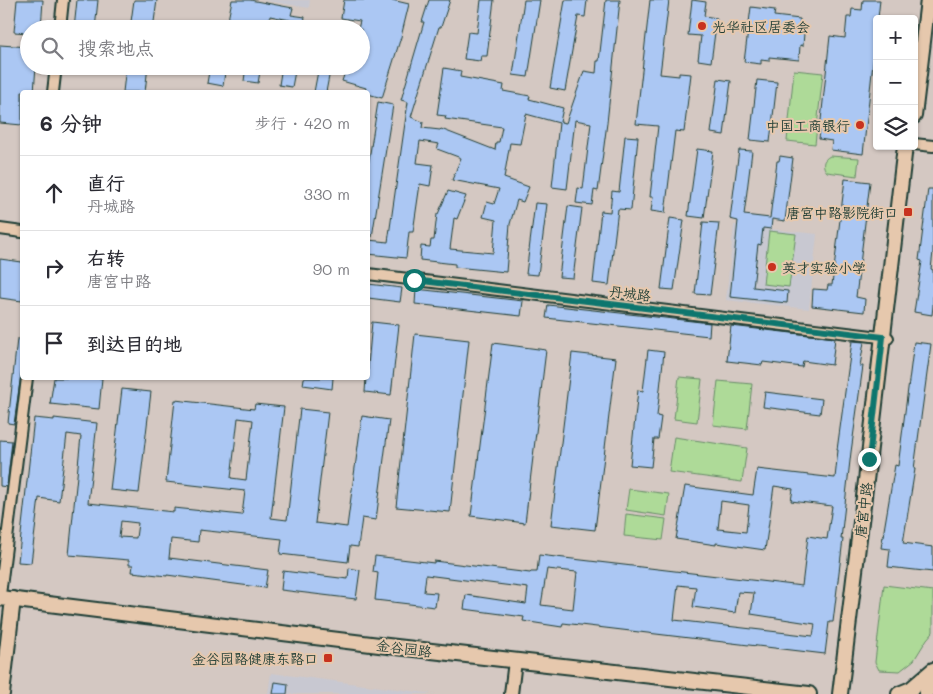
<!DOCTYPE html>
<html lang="zh">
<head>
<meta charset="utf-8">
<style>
	body { margin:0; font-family:Mali,"LXGW WenKai TC",sans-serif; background:#f7f7f7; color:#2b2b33 }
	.controls { position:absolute; right:15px; top:15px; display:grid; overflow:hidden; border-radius:5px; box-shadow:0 1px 4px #0004 }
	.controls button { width:45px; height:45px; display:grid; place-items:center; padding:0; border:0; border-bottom:1px solid #e1e1e2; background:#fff; color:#2b2b33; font:25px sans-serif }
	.stop { position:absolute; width:15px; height:15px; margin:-11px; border:4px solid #0f766e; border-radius:50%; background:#fff }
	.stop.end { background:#0f766e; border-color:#fff; box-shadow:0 1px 5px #0008 }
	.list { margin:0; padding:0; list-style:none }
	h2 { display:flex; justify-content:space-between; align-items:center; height:65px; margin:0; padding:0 20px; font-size:21px }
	h2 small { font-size:16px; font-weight:400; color:#7c7c81 }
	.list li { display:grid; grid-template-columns:32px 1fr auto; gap:15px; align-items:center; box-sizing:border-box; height:75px; padding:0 20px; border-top:1px solid #e1e1e2 }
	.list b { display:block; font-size:19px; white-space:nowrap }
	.list p { margin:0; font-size:16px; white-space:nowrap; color:#7c7c81 }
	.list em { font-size:16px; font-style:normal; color:#7c7c81 }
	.icon { flex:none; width:28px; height:28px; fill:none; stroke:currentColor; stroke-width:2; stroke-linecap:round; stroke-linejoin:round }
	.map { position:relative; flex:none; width:933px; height:694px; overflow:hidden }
	.search { position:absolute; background:#fff; box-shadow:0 1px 4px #0004; left:20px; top:20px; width:350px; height:55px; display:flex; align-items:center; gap:12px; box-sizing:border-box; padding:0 18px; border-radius:28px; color:#7c7c81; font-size:19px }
	.panel { position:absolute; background:#fff; box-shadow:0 1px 4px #0004; left:20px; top:90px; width:350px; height:290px; border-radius:5px }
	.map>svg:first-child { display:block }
	.built { fill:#c8c8d1 }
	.green { fill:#aeda98; stroke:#668c66 }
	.building { fill:#abc7f3; stroke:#1f3d34; fill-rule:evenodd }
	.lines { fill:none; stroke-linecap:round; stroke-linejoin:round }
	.minor-casing { stroke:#1f3d34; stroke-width:14 }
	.tertiary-casing { stroke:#1f3d34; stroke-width:16 }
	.secondary-casing { stroke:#1f3d34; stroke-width:18 }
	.minor { stroke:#e6c8ad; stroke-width:10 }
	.tertiary { stroke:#e6c8ad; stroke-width:12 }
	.secondary { stroke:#e6c8ad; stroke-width:14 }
	.route { stroke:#0f766e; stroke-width:6 }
	.poi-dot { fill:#c8321e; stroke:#e6c8ad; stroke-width:2 }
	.labels { text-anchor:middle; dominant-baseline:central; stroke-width:4; stroke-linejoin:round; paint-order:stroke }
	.poi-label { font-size:14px; fill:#1f3d34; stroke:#e6c8ad; text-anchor:end }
	.street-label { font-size:14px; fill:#1f3d34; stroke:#e6c8ad }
</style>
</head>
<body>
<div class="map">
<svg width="933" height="694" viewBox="0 0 933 694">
	<rect width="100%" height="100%" fill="#d4c8c2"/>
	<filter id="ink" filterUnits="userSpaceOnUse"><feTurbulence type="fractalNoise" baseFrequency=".02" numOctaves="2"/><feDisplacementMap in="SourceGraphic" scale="10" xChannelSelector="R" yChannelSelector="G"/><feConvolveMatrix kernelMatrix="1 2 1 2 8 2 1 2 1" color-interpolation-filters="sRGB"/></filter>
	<g filter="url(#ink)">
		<!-- built -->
		<g class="built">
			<polygon points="262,0 310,0 309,8"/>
			<polygon points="734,225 817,234 809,309 726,300"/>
			<polygon points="271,673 435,694 268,694"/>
		</g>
		<!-- green -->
		<g class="green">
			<polygon points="794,70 823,73 815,144 787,141"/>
			<path d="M830,156L859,158L857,176L827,172C822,166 822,160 830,156Z"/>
			<polygon points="769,231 796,234 789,287 763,284"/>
			<polygon points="679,377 702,379 697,422 674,419"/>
			<polygon points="718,381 752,384 747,429 713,425"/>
			<polygon points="674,437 747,448 742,482 669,472"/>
			<polygon points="629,489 669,494 666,516 626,510"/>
			<polygon points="626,514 666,519 663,540 624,536"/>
			<polygon points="884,585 933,591 933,632 927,639 914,660 900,671 879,670 875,662"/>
		</g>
		<!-- building -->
		<g class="building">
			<polygon points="17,0 43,0 41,29 29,29 29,33 14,32"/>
			<polygon points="77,0 98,0 95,29 74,29"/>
			<polygon points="134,0 157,0 153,29 130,29"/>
			<polygon points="232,0 250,0 293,8 291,15 305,17 303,29 289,29 290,20 270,16 268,29 248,29 227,25"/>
			<polygon points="344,0 392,0 409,4 401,37 382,98 368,94 368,92 365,92 366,88 342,81 347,66 361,66 361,29 358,29 360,21 341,18"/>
			<polygon points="429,0 450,0 441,27 439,27 411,117 423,122 422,128 440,130 441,129 495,150 496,142 499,142 502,127 445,119 446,116 437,115 444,68 461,71 460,77 504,85 503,91 530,96 529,99 563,108 560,122 566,123 584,71 596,73 597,61 599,61 606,0 620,0 607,123 598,191 594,190 592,205 576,203 578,188 583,189 591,123 575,120 567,189 552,187 559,123 526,114 520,144 510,143 504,178 529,187 523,202 517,200 510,224 506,272 455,267 455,264 420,260 421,246 430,247 431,240 434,240 437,214 438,214 448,191 466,196 457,219 454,218 450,249 493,253 496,220 483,217 487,202 494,204 499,189 452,180 461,158 437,149 439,144 420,141 417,163 433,165 430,186 420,184 413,232 409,232 406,258 368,254 368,240 388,242 408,102 401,100 424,22 422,22"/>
			<polygon points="481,0 494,0 487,56 481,56 480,61 464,59 468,32 477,33"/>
			<polygon points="524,0 540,0 528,77 513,75"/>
			<polygon points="565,0 587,0 585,17 578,16 565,91 550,88"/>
			<polygon points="650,0 669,0 660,74 679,76 679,73 691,74 684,132 675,131 665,213 651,211 653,197 650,197 658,126 636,124"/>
			<polygon points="692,0 706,2 704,16 717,18 711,62 698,60 701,36 688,35"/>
			<polygon points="863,0 880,0 863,154 831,150 832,141 819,139 830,36 845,38 847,17 851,17 852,9 862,10"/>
			<polygon points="751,7 775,10 774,16 800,19 799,33 804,33 803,46 800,45 799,60 769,57 769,61 761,60 761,64 744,62"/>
			<polygon points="0,45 29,47 29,66 36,66 34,92 22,92 22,125 0,123"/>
			<polygon points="126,66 148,66 145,92 123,92"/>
			<polygon points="210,66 226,66 223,86 207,83"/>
			<polygon points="246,66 261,66 258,83 244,81"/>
			<polygon points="282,66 296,66 292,87 279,85"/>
			<polygon points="319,66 331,66 326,92 314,92"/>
			<polygon points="718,79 731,81 724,135 711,133"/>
			<polygon points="757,80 777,82 770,142 750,140"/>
			<polygon points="378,102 393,105 372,237 368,236 368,166"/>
			<polygon points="625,136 638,137 631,210 618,209 609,285 593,283 601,211 610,212 612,191 619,192"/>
			<polygon points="697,149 713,151 704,218 688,216"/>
			<polygon points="739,150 752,151 744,215 770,218 777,161 779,161 780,156 793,158 785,221 772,219 771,229 763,228 761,245 758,244 753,287 788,291 787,303 730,297 738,221 730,219"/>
			<polygon points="845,179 870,182 856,297 865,299 864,312 812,306 813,289 827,290 828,285 832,285"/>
			<polygon points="928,189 933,189 933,252 931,269 933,270 933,306 932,315 914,312 922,261 919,260"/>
			<polygon points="535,203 547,204 538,275 526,274"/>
			<polygon points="568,206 582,208 573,278 559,277"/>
			<polygon points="670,218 684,220 674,290 661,289"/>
			<polygon points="703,222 719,223 710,295 695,294"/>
			<polygon points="0,259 22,262 22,301 0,298"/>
			<polygon points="368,284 402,288 400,302 368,298"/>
			<polygon points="416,289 523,301 521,316 415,304"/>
			<polygon points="548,305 710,323 709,336 546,318"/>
			<polygon points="372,322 399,325 391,395 365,392 366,378 368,378 368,366"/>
			<polygon points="731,326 835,338 832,365 803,361 802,367 763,362 762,365 727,361"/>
			<polygon points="415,334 469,340 450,512 396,507"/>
			<polygon points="17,339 22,339 22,367 14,424 8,423"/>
			<path d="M852,341L864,342L860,366H863L851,452L841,539H843L833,622H829L825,654L563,623L562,627L523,621L524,617L464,609L466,595L526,604L528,588L426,575L424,592L437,593L435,607L375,600L378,573L373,572L375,556L434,563V561L530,573L531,572H537L539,555L802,586L808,536L827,539L832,506L791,501L793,489L774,486L765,550L716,543V545L676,539L685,486L753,495L757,469L835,478L838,450H837ZM721,501L749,505L746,532L718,529ZM547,569L577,572L573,609L541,605ZM678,585L696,587L693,607L735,613L738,592L754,593L751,614L815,624L813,636L674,620Z"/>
			<polygon points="914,342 931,344 914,469 915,469 903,543 933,547 933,572 888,567 890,549 881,548 895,465 898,466"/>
			<polygon points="493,343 546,350 525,523 471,516"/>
			<polygon points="648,350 664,352 657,416 661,417 658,439 654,439 651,467 630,465 638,390 643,391"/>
			<polygon points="572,353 616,358 595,530 551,525"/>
			<polygon points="54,378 102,378 99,409 50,404"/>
			<polygon points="304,378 333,378 332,389 303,385"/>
			<polygon points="122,389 151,392 139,493 110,490"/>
			<polygon points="765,392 822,399 820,414 763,407"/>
			<path d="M175,400L254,409L255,404L284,407L271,518L287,520L300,409L328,412L315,523L347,527L362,416L389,420L376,520L362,518L358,547L350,546L348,562L280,554L282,539L199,530L198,542L171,539L169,558L268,570L265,588L167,575V576L132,572L133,565H129V560L69,555L81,436L67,434L59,501L39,498L31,563L18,562L34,418L54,420V418L97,423L88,503L174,512V508L242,515L245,491L166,482ZM238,418L253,420L246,480L231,478ZM121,521L138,523L136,538L119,537Z"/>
			<polygon points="0,440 12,441 7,487 0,486"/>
			<polygon points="349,568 360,570 356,599 281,590 283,571 348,579"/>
			<polygon points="275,682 288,684 287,694 273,694"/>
		</g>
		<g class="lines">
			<defs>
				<g id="minor">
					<polyline points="60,29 63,0"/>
					<polyline points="53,92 56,66"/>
					<polyline points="914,144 933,146"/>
					<polyline points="0,229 22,232"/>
					<polyline points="368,274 888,338"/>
					<polyline points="0,595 27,378"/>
				</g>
				<polyline id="tertiary" points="511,694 515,661"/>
				<g id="secondary">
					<polyline points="914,116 928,0"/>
					<polyline points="0,598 379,645 809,694"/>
					<polyline points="2,694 13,599"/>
					<polyline points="840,694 869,456 905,146"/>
					<polyline points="899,694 911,689 933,670"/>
					<polyline points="926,694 933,674"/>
				</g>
			</defs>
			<!-- minor casing -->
			<use href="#minor" class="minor-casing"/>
			<!-- tertiary casing -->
			<use href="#tertiary" class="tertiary-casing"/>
			<!-- secondary casing -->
			<use href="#secondary" class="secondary-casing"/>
			<!-- minor -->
			<use href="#minor" class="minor"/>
			<!-- tertiary -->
			<use href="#tertiary" class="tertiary"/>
			<!-- secondary -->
			<use href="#secondary" class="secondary"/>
		</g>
	</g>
	<g class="lines" filter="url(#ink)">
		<!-- route -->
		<polyline class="route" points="414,280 883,337 869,459"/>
	</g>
	<!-- markers -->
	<g class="poi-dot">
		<circle cx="702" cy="26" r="5"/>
		<circle cx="860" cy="125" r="5"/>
		<rect x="903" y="207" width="10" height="10" rx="2.5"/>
		<circle cx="772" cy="267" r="5"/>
		<rect x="323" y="653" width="10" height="10" rx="2.5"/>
	</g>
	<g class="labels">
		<!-- poi labels -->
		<g class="poi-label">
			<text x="712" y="26" text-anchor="start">光华社区居委会</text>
			<text x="850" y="125">中国工商银行</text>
			<text x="898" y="212">唐宫中路影院街口</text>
			<text x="782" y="267" text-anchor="start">英才实验小学</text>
			<text x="318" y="658">金谷园路健康东路口</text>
		</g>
		<!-- street labels -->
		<g class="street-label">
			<text transform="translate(630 293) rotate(7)">丹城路</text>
			<text transform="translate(863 510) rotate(-83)">唐宫中路</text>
			<text transform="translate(404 648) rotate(7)">金谷园路</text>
		</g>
	</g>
</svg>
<div class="controls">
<button>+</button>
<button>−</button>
<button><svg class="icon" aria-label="layers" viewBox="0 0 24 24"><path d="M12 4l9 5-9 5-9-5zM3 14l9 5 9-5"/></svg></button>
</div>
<div class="stop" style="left:414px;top:280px"></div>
<div class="stop end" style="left:869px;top:459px"></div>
<div class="search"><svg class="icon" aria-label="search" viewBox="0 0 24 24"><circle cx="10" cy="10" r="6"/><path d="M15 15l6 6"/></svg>搜索地点</div>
<section class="panel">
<h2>6 分钟<small>步行 · 420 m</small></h2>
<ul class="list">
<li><svg class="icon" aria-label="ahead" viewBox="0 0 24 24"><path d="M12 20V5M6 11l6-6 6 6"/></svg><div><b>直行</b><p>丹城路</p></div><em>330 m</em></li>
<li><svg class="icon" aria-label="right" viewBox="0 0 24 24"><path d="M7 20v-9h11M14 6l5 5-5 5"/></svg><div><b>右转</b><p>唐宫中路</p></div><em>90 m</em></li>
<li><svg class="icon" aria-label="arrive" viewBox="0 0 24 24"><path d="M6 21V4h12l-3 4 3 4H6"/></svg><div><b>到达目的地</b></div></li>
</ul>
</section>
</div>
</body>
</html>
